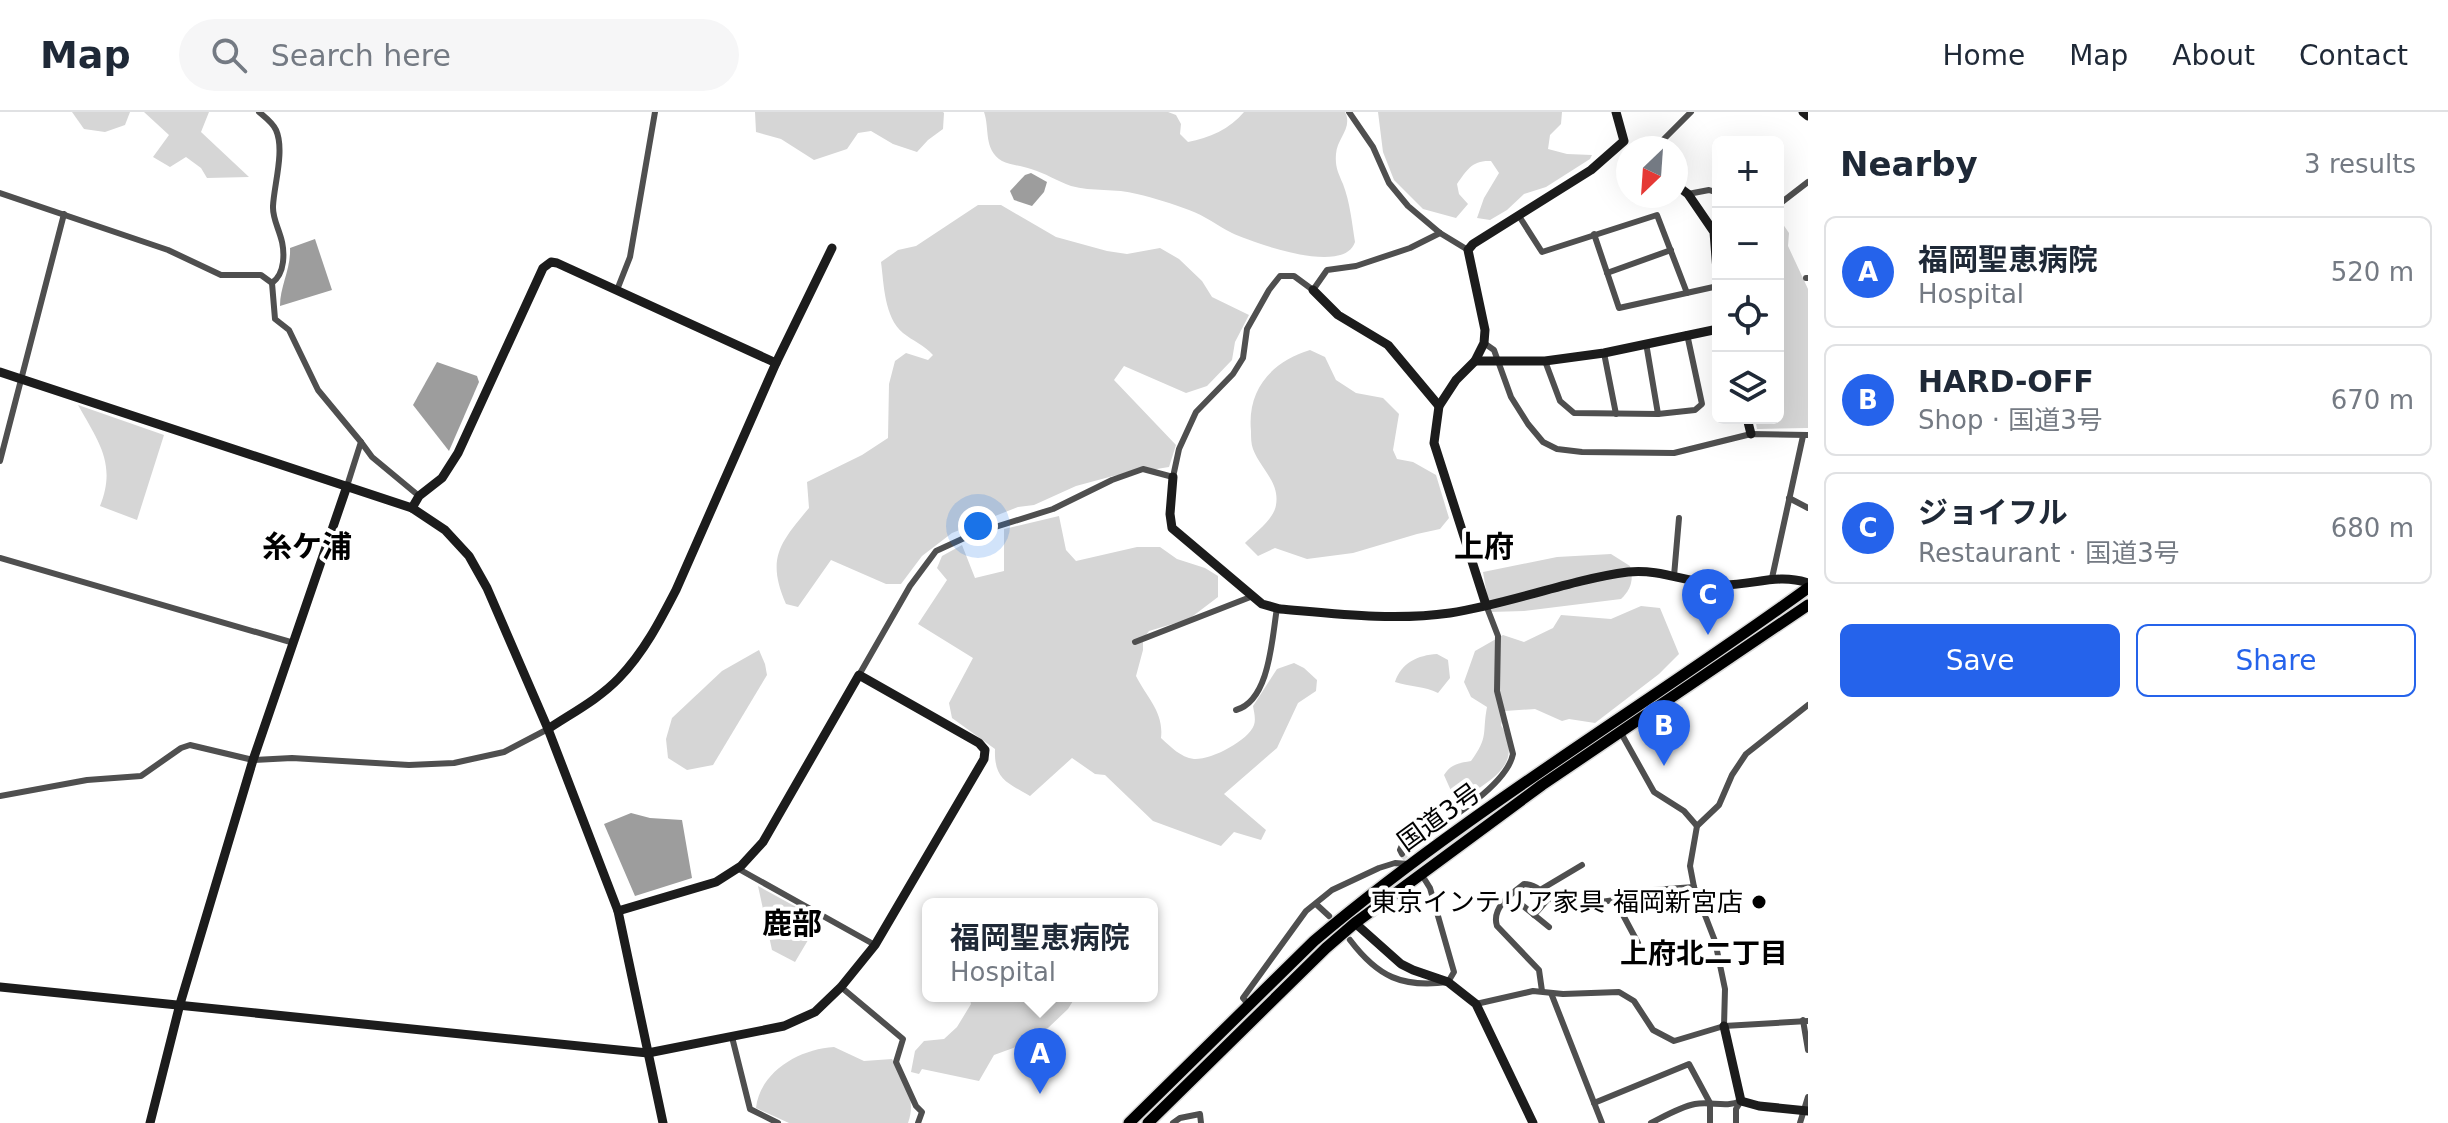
<!DOCTYPE html>
<html lang="en">
<head>
<meta charset="utf-8">
<style>
	body { margin:0; font-family:"DejaVu Sans","Noto Sans JP",sans-serif; background:#f6f6f7; color:#1f2937 }
	.controls { position:absolute; right:24px; top:24px; display:grid; overflow:hidden; border-radius:12px; box-shadow:0 8px 32px #0002 }
	.controls button { width:72px; height:72px; display:grid; place-items:center; padding:0; border:0; border-bottom:2px solid #e0e1e3; background:#fff; color:#1f2937; font:40px sans-serif }
	.compass { position:absolute; left:1616px; top:24px; width:72px; height:72px; border-radius:50%; background:#fff; box-shadow:0 8px 32px #0002; rotate:205deg }
	.you { position:absolute; left:978px; top:414px; width:28px; height:28px; margin:-20px; border:6px solid #fff; border-radius:50%; background:#1a73e8; box-shadow:0 0 0 12px #1a73e833 }
	.badge { display:grid; place-items:center; width:52px; height:52px; border-radius:50%; background:#2563eb; color:#fff; font-size:26px; font-weight:700 }
	.pin { position:absolute; translate:-50% -66px; filter:drop-shadow(0 2px 4px #0008) }
	.pin::after { content:''; position:absolute; top:42px; width:28px; height:24px; background:inherit; clip-path:polygon(0 0,100% 0,50% 100%) }
	.popup { position:absolute; left:922px; top:786px; width:236px; height:104px; box-sizing:border-box; display:grid; place-content:center; border-radius:12px; background:#fff; filter:drop-shadow(0 2px 6px #0005); font-size:26px; white-space:nowrap; color:#747a83 }
	.popup b { font-size:30px; color:#1f2937 }
	.popup::after { content:''; position:absolute; left:50%; top:100%; margin-left:-16px; border:16px solid transparent; border-top-color:#fff }
	.list { margin:0; padding:0; list-style:none }
	h2 { display:flex; justify-content:space-between; align-items:center; height:104px; margin:0; padding:0 32px; font-size:34px }
	h2 small { font-size:26px; font-weight:400; color:#747a83 }
	.list li { display:grid; grid-template-columns:52px 1fr auto; gap:24px; align-items:center; box-sizing:border-box; height:112px; margin:0 16px 16px; padding:0 16px; border:2px solid #e0e1e3; border-radius:12px }
	.list b { display:block; font-size:30px; white-space:nowrap }
	.list p { margin:0; font-size:26px; white-space:nowrap; color:#747a83 }
	.list em { font-size:26px; font-style:normal; color:#747a83 }
	.actions { display:flex; gap:16px; padding:24px 32px }
	.actions a { flex:1; padding:18px 0; border:2px solid #2563eb; border-radius:12px; text-align:center; font-size:28px; color:#2563eb }
	.actions .main { background:#2563eb; color:#fff }
	.icon { flex:none; width:44px; height:44px; fill:none; stroke:currentColor; stroke-width:2; stroke-linecap:round; stroke-linejoin:round }
	.map { position:relative; flex:none; width:1808px; height:1011px; overflow:hidden }
	header { display:flex; align-items:center; gap:48px; box-sizing:border-box; height:112px; padding:0 40px; background:#fff; border-bottom:2px solid #e0e1e3 }
	header strong { font-size:38px }
	nav { display:flex; gap:44px; margin-inline-start:auto; font-size:28px }
	.search { width:560px; height:72px; background:#f6f6f7; display:flex; align-items:center; gap:20px; box-sizing:border-box; padding:0 28px; border-radius:44px; color:#747a83; font-size:30px }
	main { display:flex }
	aside { flex:1; background:#fff }
	.map>svg:first-child { display:block }
	.green { fill:#d6d6d6 }
	.water { fill:#9d9d9d }
	.lines { fill:none; stroke-linecap:round; stroke-linejoin:round }
	.street-tunnel { stroke:#d9d9d9; stroke-width:6; stroke-dasharray:6 3; stroke-linecap:butt }
	.highway-casing { stroke:#dbdbdb; stroke-width:14 }
	.street { stroke:#4f4f4f; stroke-width:6 }
	.secondary { stroke:#1c1c1c; stroke-width:9 }
	.highway { stroke:#000; stroke-width:11 }
	.poi-dot { fill:#000; stroke:#fff; stroke-width:3 }
	.labels { text-anchor:middle; dominant-baseline:central; stroke-width:8; stroke-linejoin:round; paint-order:stroke }
	.street-label { font-size:26px; fill:#000; stroke:#fff }
	.poi-label { font-size:26px; fill:#000; stroke:#fff; text-anchor:end }
	.neighbourhood-label { font-size:28px; font-weight:bold; fill:#000; stroke:#fff }
	.quarter-label { font-size:30px; font-weight:bold; fill:#000; stroke:#fff }
</style>
</head>
<body>
<header>
<strong>Map</strong>
<div class="search"><svg class="icon" aria-label="search" viewBox="0 0 24 24"><circle cx="10" cy="10" r="6"/><path d="M15 15l6 6"/></svg>Search here</div>
<nav><a>Home</a><a>Map</a><a>About</a><a>Contact</a></nav>
</header>
<main>
<div class="map">
<svg width="1808" height="1011" viewBox="0 0 1808 1011">
	<rect width="100%" height="100%" fill="#fff"/>
	<!-- green -->
	<g class="green">
		<polygon points="72,0 130,0 125,13 105,20 84,17"/>
		<polygon points="144,0 209,0 201,20 249,65 207,66 201,56 186,45 170,55 153,45 169,23"/>
		<polygon points="755,0 943,0 944,1 943,17 928,28 917,40 893,32 871,19 858,21 847,37 814,48 781,27 756,20"/>
		<path d="M984,0H1168L1176,3L1181,12L1180,22L1188,30C1209,26 1230,17 1244,0H1345C1353,16 1337,26 1336,42C1335,55 1338,60 1343,72C1350,90 1352,111 1355,130C1344,164 1254,131 1232,121C1218,114 1204,103 1189,98C1173,92 1154,86 1137,82C1116,76 1092,80 1071,74C1057,69 1045,61 1031,57C1023,54 1010,53 1002,49C983,37 990,17 984,0Z"/>
		<path d="M1378,0H1562L1561,12L1550,23L1548,37L1567,42L1592,43L1590,47L1546,75L1524,82L1507,98L1490,108L1477,106L1484,86L1499,61L1491,49C1472,48 1467,58 1457,72L1459,82L1468,92L1456,106L1423,97L1394,68L1383,40Z"/>
		<path d="M978,93H1001L1056,125L1107,139L1127,142L1160,136L1179,147L1202,169L1212,185L1249,203L1235,230L1232,248L1207,274L1186,281L1124,254L1114,268L1176,333L1169,355L1113,364L1076,374L1034,393L1018,395L952,421L922,444L901,472H886L831,448L798,495L786,492C766,446 780,431 809,396L807,370L862,343L888,326L889,272L895,249L906,241L928,248L933,243C924,233 913,229 903,221C884,205 884,172 881,150L898,138L916,134Z"/>
		<polygon points="1778,105 1789,121 1788,134 1808,177 1808,316 1757,317 1755,306 1778,306"/>
		<path d="M1310,238L1325,245L1336,268L1356,281L1383,286L1399,302L1393,338L1397,347L1413,350L1436,363L1449,406L1440,417L1417,422L1353,441L1307,447L1275,436L1258,444L1245,431C1255,421 1274,407 1276,393C1280,370 1260,356 1253,337C1251,332 1251,325 1251,319C1247,278 1271,250 1310,238Z"/>
		<path d="M78,293L164,323L137,408L100,394C117,352 98,329 78,293Z"/>
		<path d="M1059,404L1066,438L1076,449L1137,435H1160L1177,447L1205,456L1218,464V485L1189,507L1149,519L1143,527V538L1136,564C1147,586 1164,600 1161,626C1171,635 1180,645 1194,647C1211,648 1248,629 1254,613C1256,607 1254,600 1253,594L1277,557L1294,551L1304,556L1317,568L1316,579L1298,591L1277,636L1224,682L1266,718L1261,728L1234,720L1221,734L1153,709L1105,663L1095,662L1072,646L1030,684C1006,670 994,667 995,637L952,606L949,591L973,546L918,512L947,468L937,456L942,444L962,433L975,466L1004,459V417Z"/>
		<path d="M1611,442L1630,454C1634,468 1631,477 1621,487L1524,499L1490,500L1483,460L1557,445Z"/>
		<path d="M1641,494L1660,496L1679,542L1659,562L1595,611L1569,607L1562,609L1535,597L1505,599L1501,613C1524,654 1492,666 1462,688L1456,690L1444,663C1451,652 1459,651 1471,649C1489,625 1482,621 1487,595L1471,585L1464,570L1475,539L1503,523L1524,530L1553,516L1561,503L1611,507Z"/>
		<polygon points="759,538 765,552 767,563 713,653 687,658 668,646 666,627 672,606 722,559"/>
		<path d="M1437,542L1448,548L1450,566L1438,581C1425,574 1409,575 1395,570C1401,551 1418,543 1437,542Z"/>
		<polygon points="758,774 820,808 795,850 772,838"/>
		<polygon points="969,884 1076,884 1068,897 1048,916 1024,932 994,943 979,969 922,957 919,962 911,960 915,939 924,929 944,927 957,915 971,892"/>
		<path d="M834,935L864,949L892,947C904,969 917,986 908,1011H789L756,996C760,960 799,937 834,935Z"/>
	</g>
	<!-- water -->
	<g class="water">
		<polygon points="1031,61 1047,70 1044,80 1032,94 1014,88 1010,79 1025,63"/>
		<path d="M315,127L332,178L280,194C280,174 291,157 290,136Z"/>
		<polygon points="437,250 477,264 479,270 449,339 413,293"/>
		<polygon points="631,701 650,706 682,708 692,766 635,784 604,712"/>
	</g>
	<g class="lines">
		<!-- street-tunnel -->
		<g class="street-tunnel">
			<polyline points="1402,742 1421,763"/>
			<polyline points="1329,804 1350,828"/>
		</g>
		<defs>
			<g id="highway">
				<path d="M1129,1011L1314,829C1469,698 1644,595 1808,476"/>
				<polyline points="1148,1011 1326,836 1355,811 1542,673 1808,493"/>
			</g>
		</defs>
		<!-- highway casing -->
		<use href="#highway" class="highway-casing"/>
		<!-- street -->
		<g class="street">
			<path d="M259,0C265,5 273,11 276,18C285,38 274,73 273,94C272,112 286,124 283,150C282,158 279,166 272,171L275,207L289,218L318,278L361,330L347,374"/>
			<polyline points="1349,0 1373,35 1389,71 1408,94 1440,121 1468,138"/>
			<polyline points="1655,36 1691,0"/>
			<polyline points="0,81 168,138 221,163 261,163 272,171"/>
			<polyline points="1688,82 1709,78 1718,81"/>
			<polyline points="1778,93 1808,70"/>
			<polyline points="1519,104 1542,140 1657,103 1687,181"/>
			<polyline points="1594,122 1619,196 1718,174"/>
			<polyline points="1607,161 1671,138"/>
			<polyline points="1806,166 1808,166"/>
			<polyline points="617,178 630,145 655,0"/>
			<polyline points="1484,231 1494,238 1511,285 1528,312 1543,330 1557,337 1582,340 1674,341 1751,322 1808,323"/>
			<polyline points="1646,231 1658,302"/>
			<polyline points="1604,241 1616,302"/>
			<polyline points="1545,249 1560,289 1574,301 1658,302 1695,298 1702,292 1687,222"/>
			<polyline points="361,330 372,345 419,384"/>
			<polyline points="0,349 64,102"/>
			<polyline points="1789,386 1808,396"/>
			<polyline points="0,446 294,531"/>
			<polyline points="1674,464 1679,406"/>
			<polyline points="1772,466 1803,324"/>
			<polyline points="1135,530 1253,484"/>
			<polyline points="859,563 910,474 936,439 973,422 1053,397 1112,368 1143,357 1173,365 1179,337 1196,300 1233,262 1243,246 1247,217 1269,178 1280,164 1294,164 1313,178 1327,158 1356,154 1410,136 1440,121"/>
			<path d="M1236,598C1270,589 1272,525 1277,496"/>
			<polyline points="1621,621 1654,680 1684,699 1697,714"/>
			<polyline points="0,684 87,668 141,664 181,636 190,633 253,648 292,646 409,653 454,651 504,640 548,617"/>
			<path d="M1402,742L1400,738L1403,731C1411,727 1419,726 1426,722C1452,706 1507,672 1513,642L1497,579L1498,524L1486,493"/>
			<polyline points="737,756 875,833"/>
			<polyline points="1540,778 1582,753"/>
			<polyline points="1615,788 1638,831"/>
			<polyline points="1316,792 1329,804"/>
			<polyline points="1522,793 1549,815"/>
			<polyline points="1534,803 1549,786"/>
			<path d="M1350,828C1378,865 1402,876 1448,870L1454,860L1430,776L1425,768"/>
			<polyline points="841,875 903,927 896,950 916,994 922,1000 918,1011"/>
			<path d="M1542,879L1539,858L1497,814C1491,796 1511,782 1524,772C1540,772 1550,790 1565,795L1636,785L1653,778L1694,775"/>
			<polyline points="1551,881 1602,1011"/>
			<polyline points="1476,892 1533,879 1563,882 1619,880 1634,889 1653,918 1674,929 1724,914 1808,909"/>
			<polyline points="1249,893 1243,886 1306,799 1332,778 1379,756 1395,751 1408,752"/>
			<polyline points="1803,908 1808,938"/>
			<polyline points="1724,914 1725,877 1715,829 1694,775 1690,754 1697,714 1719,693 1732,663 1746,642 1808,593"/>
			<polyline points="732,925 750,997 778,1011"/>
			<polyline points="1594,991 1689,952 1710,991 1710,1011"/>
			<polyline points="1173,1011 1180,1006 1200,1002 1201,1011"/>
			<path d="M1651,1011C1665,1004 1680,995 1695,992C1711,989 1726,996 1741,989"/>
			<polyline points="1736,1011 1736,997 1741,989"/>
			<polyline points="1800,1011 1808,985"/>
		</g>
		<!-- secondary -->
		<g class="secondary">
			<polyline points="1803,0 1808,4"/>
			<polyline points="1676,73 1688,82 1714,120 1718,172"/>
			<polyline points="1313,178 1338,203 1388,233 1439,294"/>
			<polyline points="1475,249 1545,249 1604,241 1718,217"/>
			<polyline points="0,260 412,396 445,418 469,444 487,476 548,617 618,799 663,1011"/>
			<polyline points="1747,306 1751,322"/>
			<path d="M1173,365L1170,402L1172,416L1262,492L1280,497C1337,502 1394,509 1450,501C1510,492 1568,468 1628,460C1661,456 1692,473 1724,473C1754,473 1778,461 1808,471"/>
			<polyline points="412,396 419,384 442,366 458,341 543,156 551,150 557,151 776,251"/>
			<polyline points="1486,493 1434,331 1439,294 1456,268 1475,249 1484,231 1485,218 1468,138 1473,132 1591,58 1624,29 1616,0"/>
			<path d="M548,617C572,601 599,587 619,566C644,540 660,509 676,478L776,251L832,136"/>
			<polyline points="1355,811 1401,852 1413,858 1448,870 1476,892 1533,1011"/>
			<polyline points="0,875 648,941 784,914 815,900 841,875 875,833 984,647 985,638 979,631 859,563 763,730 741,754 716,770 618,799"/>
			<polyline points="1724,914 1741,989 1759,994 1808,999"/>
			<polyline points="150,1011 180,892 253,648 347,374"/>
		</g>
		<!-- highway -->
		<use href="#highway" class="highway"/>
	</g>
	<!-- markers -->
	<circle class="poi-dot" cx="1759" cy="790" r="8"/>
	<g class="labels">
		<!-- street labels -->
		<g class="street-label">
			<text transform="translate(1439 705) rotate(-36)">国道3号</text>
		</g>
		<!-- poi labels -->
		<g class="poi-label">
			<text x="1743" y="790">東京インテリア家具 福岡新宮店</text>
		</g>
		<!-- neighbourhood labels -->
		<g class="neighbourhood-label">
			<text x="1704" y="841">上府北二丁目</text>
		</g>
		<!-- quarter labels -->
		<g class="quarter-label">
			<text x="307" y="434">糸ケ浦</text>
			<text x="1484" y="434">上府</text>
			<text x="792" y="811">鹿部</text>
		</g>
	</g>
</svg>
<div class="controls">
<button>+</button>
<button>−</button>
<button><svg class="icon" aria-label="locate" viewBox="0 0 24 24"><circle cx="12" cy="12" r="6"/><path d="M12 2v4M12 18v4M2 12h4M18 12h4"/></svg></button>
<button><svg class="icon" aria-label="layers" viewBox="0 0 24 24"><path d="M12 4l9 5-9 5-9-5zM3 14l9 5 9-5"/></svg></button>
</div>
<svg class="compass" viewBox="-18 -18 36 36"><path d="M0-13l5 13h-10z" fill="#e53935"/><path d="M0 13l5-13h-10z" fill="#747a83"/></svg>
<div class="you"></div>
<div class="pin badge" style="left:1040px;top:982px">A</div>
<div class="popup"><b>福岡聖恵病院</b>Hospital</div>
<div class="pin badge" style="left:1664px;top:654px">B</div>
<div class="pin badge" style="left:1708px;top:523px">C</div>
</div>
<aside>
<h2>Nearby<small>3 results</small></h2>
<ul class="list">
<li><span class="badge">A</span><div><b>福岡聖恵病院</b><p>Hospital</p></div><em>520 m</em></li>
<li><span class="badge">B</span><div><b>HARD-OFF</b><p>Shop · 国道3号</p></div><em>670 m</em></li>
<li><span class="badge">C</span><div><b>ジョイフル</b><p>Restaurant · 国道3号</p></div><em>680 m</em></li>
</ul>
<div class="actions"><a class="main">Save</a><a>Share</a></div>
</aside>
</main>
</body>
</html>
